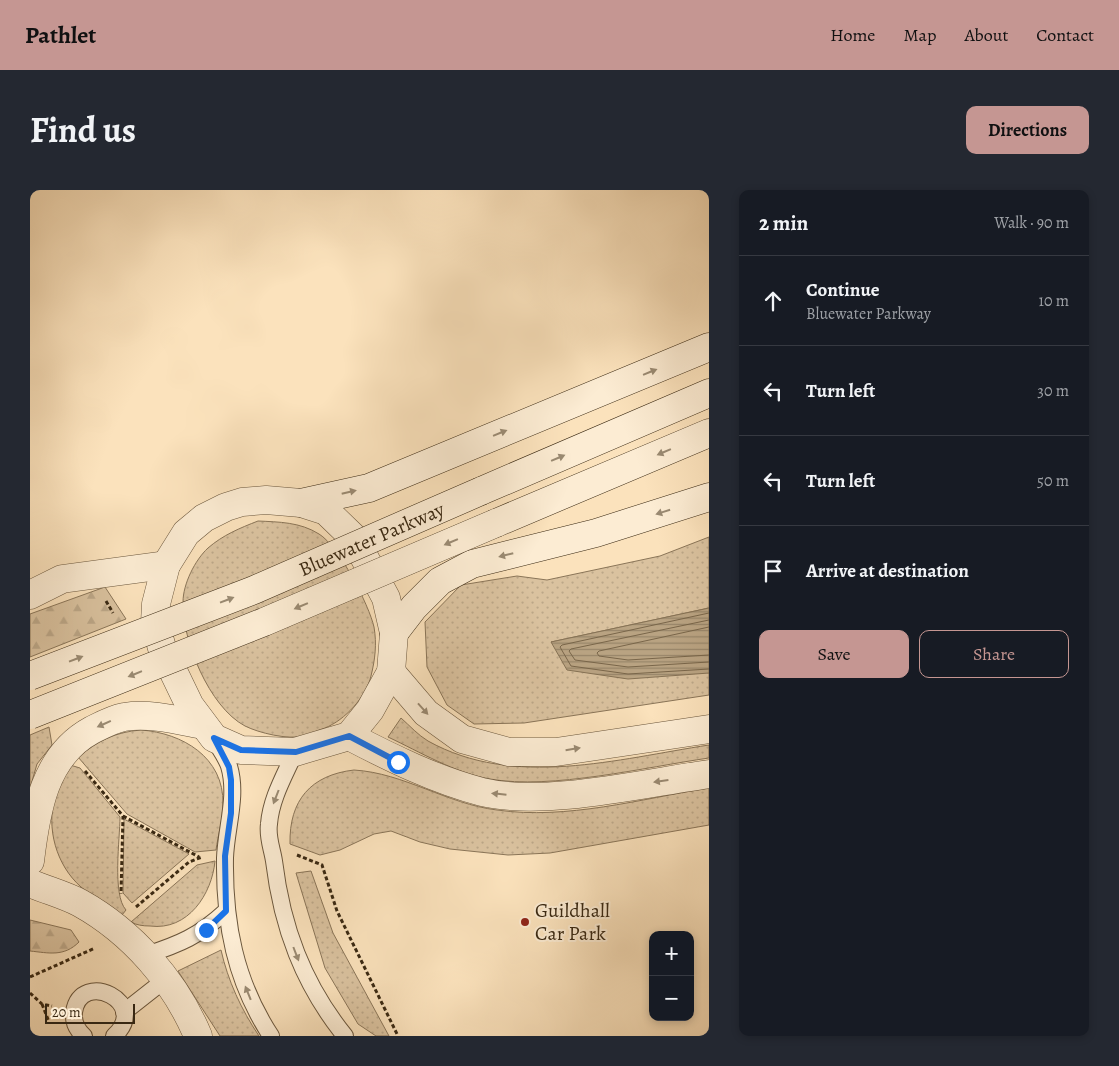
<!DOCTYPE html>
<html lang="en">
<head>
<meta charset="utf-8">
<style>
	body { margin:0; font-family:Alegreya,serif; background:#242831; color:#f1f3f6 }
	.controls { position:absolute; right:15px; bottom:15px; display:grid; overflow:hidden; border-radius:10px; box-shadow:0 2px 8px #0003 }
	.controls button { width:45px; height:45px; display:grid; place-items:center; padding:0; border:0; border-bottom:1px solid #363941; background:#171b24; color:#f1f3f6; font:25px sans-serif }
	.scale { position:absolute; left:15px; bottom:12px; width:90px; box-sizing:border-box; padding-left:5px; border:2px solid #392812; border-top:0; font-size:14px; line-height:18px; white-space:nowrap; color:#392812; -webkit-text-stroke:4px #fcecd3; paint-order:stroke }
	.stop { position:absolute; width:15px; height:15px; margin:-11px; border:4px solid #1a73e8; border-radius:50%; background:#fff }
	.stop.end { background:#1a73e8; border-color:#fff; box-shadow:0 1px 5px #0008 }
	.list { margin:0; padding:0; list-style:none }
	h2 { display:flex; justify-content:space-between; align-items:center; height:65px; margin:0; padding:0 20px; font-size:21px }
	h2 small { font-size:16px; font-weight:400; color:#9ea1a6 }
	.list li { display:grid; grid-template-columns:32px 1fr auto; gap:15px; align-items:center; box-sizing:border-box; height:90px; padding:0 20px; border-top:1px solid #363941 }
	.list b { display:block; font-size:19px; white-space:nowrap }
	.list p { margin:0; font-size:16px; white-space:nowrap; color:#9ea1a6 }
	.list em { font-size:16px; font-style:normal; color:#9ea1a6 }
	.actions { display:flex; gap:10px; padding:15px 20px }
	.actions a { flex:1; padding:11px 0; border:1px solid #c59692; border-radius:10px; text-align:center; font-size:18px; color:#c59692 }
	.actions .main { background:#c59692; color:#111 }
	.icon { flex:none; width:28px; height:28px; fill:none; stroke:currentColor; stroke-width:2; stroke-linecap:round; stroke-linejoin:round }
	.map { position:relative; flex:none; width:679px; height:846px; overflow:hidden; border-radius:10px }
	header { display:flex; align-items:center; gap:30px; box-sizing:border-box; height:70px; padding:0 25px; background:#c59692; color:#111 }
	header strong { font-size:24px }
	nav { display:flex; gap:28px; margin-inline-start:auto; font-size:18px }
	.intro { display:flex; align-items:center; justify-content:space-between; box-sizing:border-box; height:120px; padding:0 30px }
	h1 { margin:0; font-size:35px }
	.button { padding:12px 22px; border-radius:10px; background:#c59692; color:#111; font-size:18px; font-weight:700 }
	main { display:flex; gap:30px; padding:0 30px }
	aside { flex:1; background:#171b24; border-radius:10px; box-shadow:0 2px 8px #0003 }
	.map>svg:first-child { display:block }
	.grass { fill:url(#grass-dots); stroke:#8a7558 }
	.forest { fill:url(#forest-firs); stroke:#8a7558 }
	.water { fill:url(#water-rules); stroke:#867255 }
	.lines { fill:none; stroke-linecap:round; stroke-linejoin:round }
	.shore { stroke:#79664a; stroke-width:1 }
	.lane-casing { stroke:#6a563c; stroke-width:18 }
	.street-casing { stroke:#6a563c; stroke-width:29 }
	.secondary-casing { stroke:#392812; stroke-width:29 }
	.path { stroke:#392812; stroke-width:3; stroke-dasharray:4 2.5; stroke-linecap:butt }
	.lane { stroke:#fcecd3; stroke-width:16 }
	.street { stroke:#fcecd3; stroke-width:28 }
	.secondary { stroke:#fcecd3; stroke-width:28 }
	.secondary-bridge-casing { stroke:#392812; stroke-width:29; stroke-linecap:butt }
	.secondary-bridge { stroke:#fcecd3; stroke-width:28 }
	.oneway { fill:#9a8a72 }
	.route { stroke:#1a73e8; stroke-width:6 }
	.poi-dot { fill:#8f2418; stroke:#fcecd3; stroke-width:2 }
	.labels { text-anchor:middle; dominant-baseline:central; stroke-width:4; stroke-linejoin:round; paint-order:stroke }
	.street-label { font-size:20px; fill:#392812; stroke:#fcecd3 }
	.poi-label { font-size:20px; fill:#392812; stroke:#fcecd3; text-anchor:start }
</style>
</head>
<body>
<header>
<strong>Pathlet</strong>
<nav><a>Home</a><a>Map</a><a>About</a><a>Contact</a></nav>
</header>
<div class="intro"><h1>Find us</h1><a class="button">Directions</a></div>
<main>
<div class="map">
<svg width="679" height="846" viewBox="0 0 679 846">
	<defs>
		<pattern id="grass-dots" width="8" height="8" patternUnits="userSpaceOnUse" patternTransform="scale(1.25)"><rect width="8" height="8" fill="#dac29f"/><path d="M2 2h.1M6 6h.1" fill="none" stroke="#bca788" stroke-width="1.8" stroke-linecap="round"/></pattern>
		<pattern id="forest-firs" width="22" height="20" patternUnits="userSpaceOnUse" patternTransform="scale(1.25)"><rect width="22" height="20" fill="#dac29f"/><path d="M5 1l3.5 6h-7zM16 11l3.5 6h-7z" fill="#bca788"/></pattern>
		<pattern id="water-rules" width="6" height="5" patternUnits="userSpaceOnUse" patternTransform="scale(1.25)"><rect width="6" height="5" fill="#b9a382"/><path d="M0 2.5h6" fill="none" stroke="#978569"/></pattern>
	</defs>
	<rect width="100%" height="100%" fill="#fbe2bc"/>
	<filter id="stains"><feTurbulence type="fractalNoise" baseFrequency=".004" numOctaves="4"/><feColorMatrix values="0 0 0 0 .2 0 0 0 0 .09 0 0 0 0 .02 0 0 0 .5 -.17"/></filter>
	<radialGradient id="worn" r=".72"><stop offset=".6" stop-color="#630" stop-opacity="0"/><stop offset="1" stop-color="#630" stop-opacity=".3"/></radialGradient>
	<!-- grass -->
	<g class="grass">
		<path d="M228,331C249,332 270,332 289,344C309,356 339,415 344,437C347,454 345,470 341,486C336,507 315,530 295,538C288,540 281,544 274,546C258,550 229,543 215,536C179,517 152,450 153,412C153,394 165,370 178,358C193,345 210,338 228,331Z"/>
		<polygon points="679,347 679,418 521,452 679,483 679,505 494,533 444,534 417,515 397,477 395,432 431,395 487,386 517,390 630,366"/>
		<path d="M371,528C380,536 388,545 398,551C484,599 587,569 679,555V568C616,577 521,600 460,589C425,583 390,562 358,547Z"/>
		<polygon points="19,537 22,555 7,574 0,598 0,545"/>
		<path d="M111,540C152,543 194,567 193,614C193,629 188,645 186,660L165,662L97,624L48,567C68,551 85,542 111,540Z"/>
		<path d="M40,575L50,578L90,627C90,648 82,705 96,720L92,725C79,716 64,708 51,697C26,675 16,638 25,606C28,595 35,585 40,575Z"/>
		<path d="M324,580C374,583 417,614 467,620C537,630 610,609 679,598V635L520,663L478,665L420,659L390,652L361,641L344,644L310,660L290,665L260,654C259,610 281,585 324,580Z"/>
		<polygon points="94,629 159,664 102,713 93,703"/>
		<path d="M185,671C182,704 158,741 120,736C113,736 106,735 101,732L167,675Z"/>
		<polygon points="281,681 303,743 359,846 346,846 328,834 295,778 266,683"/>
		<path d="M191,760C198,791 211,819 229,846H190L148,781Z"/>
	</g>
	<!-- forest -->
	<g class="forest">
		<polygon points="75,397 96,429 0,467 0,424"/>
		<path d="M0,730L41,740L49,752C34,767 19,763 0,761Z"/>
	</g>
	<!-- water -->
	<polygon class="water" points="679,418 679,483 598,489 537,480 521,452"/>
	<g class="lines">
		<!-- shore -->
		<g class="shore">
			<polyline points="679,423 532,455 530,457 541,476 598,484 679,479"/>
			<polyline points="679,430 541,459 539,461 545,470 598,477 679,472"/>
			<polyline points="679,437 569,461 567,463 569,466 598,470 679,465"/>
		</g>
		<defs>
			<g id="lane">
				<path d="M184,549C189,558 196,567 199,576C208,606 196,638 195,668C194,733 205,791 241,846"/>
				<path d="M265,562C255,585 241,608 239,634C237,647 242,658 244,671C252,737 273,794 315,846"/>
				<path d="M116,765C150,754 169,746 196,721"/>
				<polyline points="94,822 136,789"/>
				<path d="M54,846C47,840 43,832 44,822C51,778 121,813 84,846"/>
			</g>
			<g id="street">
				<polygon points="236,310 271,313 296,321 324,348 356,408 364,443 361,482 340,520 319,546 265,562 211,560 184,548 160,516 132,458 125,433 126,414 136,375 156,343 174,328 196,317 212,312"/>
				<polyline points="0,405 32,389 136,375"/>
				<polyline points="361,482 396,523 432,549 479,562 526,562 679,539"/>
				<path d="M319,546C361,568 406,590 452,602C514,617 615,593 679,584"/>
				<path d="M0,671C6,621 14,566 62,540C72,535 83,529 94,527C120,523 147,530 173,535"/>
				<path d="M0,693C16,700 35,705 50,713C102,742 145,791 168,846"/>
			</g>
			<g id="secondary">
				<polyline points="451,301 679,203"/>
				<polyline points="271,313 339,298 679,157"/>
				<polyline points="466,333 679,243"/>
				<polyline points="364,443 384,417 410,391 442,374 566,343 679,307"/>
			</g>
		</defs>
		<!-- lane casing -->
		<use href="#lane" class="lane-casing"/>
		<!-- street casing -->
		<use href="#street" class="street-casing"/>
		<!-- secondary casing -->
		<use href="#secondary" class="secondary-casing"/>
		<!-- path -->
		<g class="path">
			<polyline points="76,411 83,423"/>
			<polyline points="55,581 93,626 91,704"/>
			<polyline points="93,626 169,667"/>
			<polyline points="267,665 292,675 307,721 368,846"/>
			<polyline points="106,717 159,672 172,667"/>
			<polyline points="0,787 65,758"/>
			<polyline points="0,803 12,814 22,816"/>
			<polyline points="12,814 19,832"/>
		</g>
		<!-- lane -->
		<use href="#lane" class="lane"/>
		<!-- street -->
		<use href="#street" class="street"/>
		<!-- secondary -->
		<use href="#secondary" class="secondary"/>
		<defs>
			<g id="secondary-bridge">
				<path id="s1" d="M0,486L224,400L451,301"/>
				<polyline points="0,525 234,432 466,333"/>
			</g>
		</defs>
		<!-- secondary-bridge casing -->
		<use href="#secondary-bridge" class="secondary-bridge-casing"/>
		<!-- secondary-bridge -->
		<use href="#secondary-bridge" class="secondary-bridge"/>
	</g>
	<!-- one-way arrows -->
	<defs><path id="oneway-solid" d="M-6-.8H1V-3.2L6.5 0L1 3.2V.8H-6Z" transform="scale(1.25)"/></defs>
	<g class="oneway">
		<use href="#oneway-solid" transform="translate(620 182) rotate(-22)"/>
		<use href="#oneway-solid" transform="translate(470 243) rotate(-22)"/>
		<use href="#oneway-solid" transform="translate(634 262) rotate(157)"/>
		<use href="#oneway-solid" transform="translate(528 268) rotate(-23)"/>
		<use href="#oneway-solid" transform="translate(319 302) rotate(-13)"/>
		<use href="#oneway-solid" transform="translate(633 322) rotate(162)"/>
		<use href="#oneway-solid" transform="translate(421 352) rotate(157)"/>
		<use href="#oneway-solid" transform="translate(476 365) rotate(166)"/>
		<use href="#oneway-solid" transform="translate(197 410) rotate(-21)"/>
		<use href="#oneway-solid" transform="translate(271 416) rotate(157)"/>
		<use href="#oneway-solid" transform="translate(46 469) rotate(-21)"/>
		<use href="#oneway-solid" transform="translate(105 484) rotate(158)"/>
		<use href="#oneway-solid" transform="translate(393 519) rotate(48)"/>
		<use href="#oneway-solid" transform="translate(74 534) rotate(156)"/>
		<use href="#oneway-solid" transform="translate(543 559) rotate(-9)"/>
		<use href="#oneway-solid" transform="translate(631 591) rotate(172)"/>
		<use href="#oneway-solid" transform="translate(469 604) rotate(-174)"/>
		<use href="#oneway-solid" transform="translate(246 607) rotate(111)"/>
		<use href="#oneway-solid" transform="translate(266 764) rotate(69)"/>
		<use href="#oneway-solid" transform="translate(218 803) rotate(-112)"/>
	</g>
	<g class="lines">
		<!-- route -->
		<polyline class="route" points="176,740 196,721 195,666 201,623 201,590 199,577 184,548 211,560 266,562 319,546 368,572"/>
	</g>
	<!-- markers -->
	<circle class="poi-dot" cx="495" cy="732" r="5"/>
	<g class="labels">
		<!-- street labels -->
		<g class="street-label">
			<text stroke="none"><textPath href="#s1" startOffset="368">Bluewater Parkway</textPath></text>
		</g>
		<!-- poi labels -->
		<g class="poi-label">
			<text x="505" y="720">Guildhall<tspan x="505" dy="23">Car Park</tspan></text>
		</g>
	</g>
	<rect width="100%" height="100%" filter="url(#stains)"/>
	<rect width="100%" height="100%" fill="url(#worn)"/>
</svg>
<div class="controls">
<button>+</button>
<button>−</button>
</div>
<div class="scale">20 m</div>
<div class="stop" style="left:368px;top:572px"></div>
<div class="stop end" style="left:176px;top:740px"></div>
</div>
<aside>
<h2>2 min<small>Walk · 90 m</small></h2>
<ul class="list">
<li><svg class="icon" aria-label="ahead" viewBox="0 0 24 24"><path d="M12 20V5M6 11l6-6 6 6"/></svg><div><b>Continue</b><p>Bluewater Parkway</p></div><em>10 m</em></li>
<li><svg class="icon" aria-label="left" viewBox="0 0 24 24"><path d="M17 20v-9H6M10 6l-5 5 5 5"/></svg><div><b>Turn left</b></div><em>30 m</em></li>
<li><svg class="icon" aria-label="left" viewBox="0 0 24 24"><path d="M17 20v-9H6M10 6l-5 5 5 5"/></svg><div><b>Turn left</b></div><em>50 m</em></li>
<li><svg class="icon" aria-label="arrive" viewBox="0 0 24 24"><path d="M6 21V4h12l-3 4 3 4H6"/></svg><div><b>Arrive at destination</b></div></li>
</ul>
<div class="actions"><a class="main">Save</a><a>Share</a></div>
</aside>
</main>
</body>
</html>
